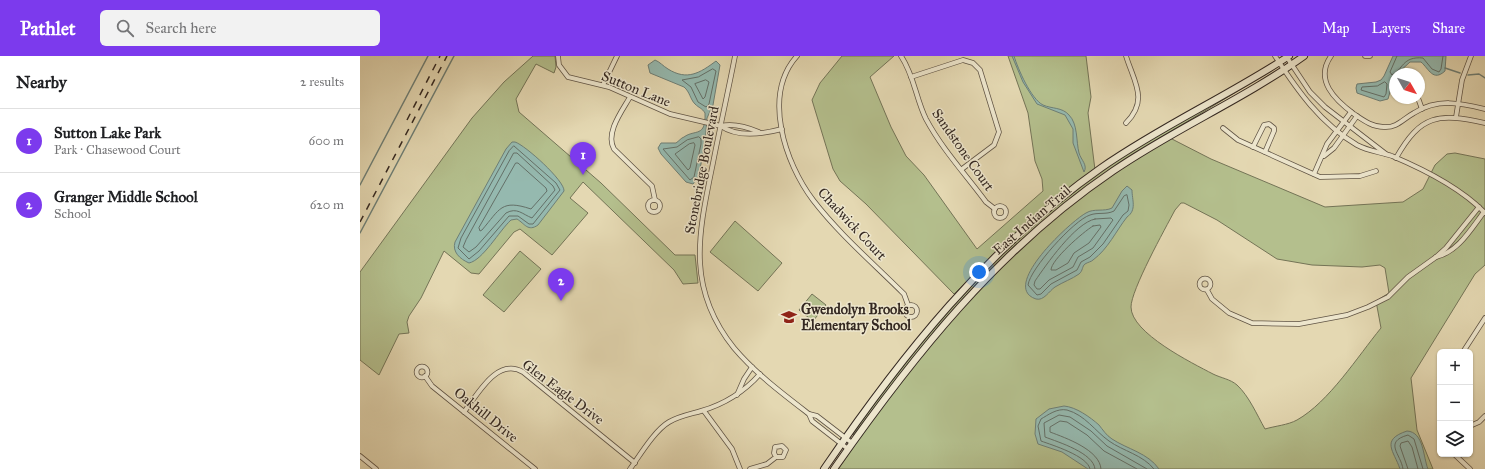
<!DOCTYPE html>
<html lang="en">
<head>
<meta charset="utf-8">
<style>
	body { margin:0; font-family:"IM FELL Great Primer",serif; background:#f2f2f2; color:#202124 }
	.controls { position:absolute; right:12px; bottom:12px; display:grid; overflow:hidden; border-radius:6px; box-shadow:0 1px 3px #0004 }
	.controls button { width:36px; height:36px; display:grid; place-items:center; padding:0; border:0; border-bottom:1px solid #e0e0e0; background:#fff; color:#202124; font:20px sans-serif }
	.compass { position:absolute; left:1029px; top:12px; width:36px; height:36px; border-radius:50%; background:#fff; box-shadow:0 1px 3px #0004; rotate:129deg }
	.you { position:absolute; left:619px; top:216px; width:14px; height:14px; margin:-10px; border:3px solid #fff; border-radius:50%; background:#1a73e8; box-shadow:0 0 0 6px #1a73e833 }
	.badge { display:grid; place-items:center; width:26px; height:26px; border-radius:50%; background:#7c3aed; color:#fff; font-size:13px; font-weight:700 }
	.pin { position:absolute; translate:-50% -33px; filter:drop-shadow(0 1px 2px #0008) }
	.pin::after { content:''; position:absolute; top:21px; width:14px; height:12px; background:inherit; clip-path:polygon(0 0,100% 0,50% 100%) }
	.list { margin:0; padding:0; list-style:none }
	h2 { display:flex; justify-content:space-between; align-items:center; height:52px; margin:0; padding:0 16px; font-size:17px }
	h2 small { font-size:13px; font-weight:400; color:#757577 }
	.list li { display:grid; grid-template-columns:26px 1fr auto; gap:12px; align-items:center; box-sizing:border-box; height:64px; padding:0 16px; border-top:1px solid #e0e0e0 }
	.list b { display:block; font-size:15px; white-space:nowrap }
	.list p { margin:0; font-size:13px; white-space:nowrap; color:#757577 }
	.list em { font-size:13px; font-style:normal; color:#757577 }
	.icon { flex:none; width:22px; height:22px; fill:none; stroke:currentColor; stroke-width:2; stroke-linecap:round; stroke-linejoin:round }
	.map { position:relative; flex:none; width:1125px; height:413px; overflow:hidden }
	header { display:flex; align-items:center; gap:24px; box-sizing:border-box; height:56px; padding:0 20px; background:#7c3aed; color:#fff }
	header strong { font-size:19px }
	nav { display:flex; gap:22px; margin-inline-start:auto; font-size:14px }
	.search { width:280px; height:36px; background:#f2f2f2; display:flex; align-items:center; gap:10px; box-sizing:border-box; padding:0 14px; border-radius:6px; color:#757577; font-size:15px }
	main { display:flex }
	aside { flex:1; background:#fff }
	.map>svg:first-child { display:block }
	.green { fill:#b4bf8d; stroke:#747457; fill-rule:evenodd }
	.water { fill:#95b9af; stroke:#6e7f76 }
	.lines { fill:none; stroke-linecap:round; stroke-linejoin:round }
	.shore { stroke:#647068; stroke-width:1 }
	.stream { stroke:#6e7f76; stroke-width:1.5 }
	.minor-casing { stroke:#605445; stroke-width:5.5 }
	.secondary-casing { stroke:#342821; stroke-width:8 }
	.minor { stroke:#ede6cd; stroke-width:4 }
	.secondary { stroke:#ede6cd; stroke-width:6 }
	.rail { stroke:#342821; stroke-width:1.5; stroke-dasharray:7 7; stroke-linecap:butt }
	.labels { text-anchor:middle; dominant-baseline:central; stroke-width:3; stroke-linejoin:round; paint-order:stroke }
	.street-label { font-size:14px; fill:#342821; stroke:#ede6cd }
	.poi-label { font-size:14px; font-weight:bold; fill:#342821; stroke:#ede6cd; text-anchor:start }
</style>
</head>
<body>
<header>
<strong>Pathlet</strong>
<div class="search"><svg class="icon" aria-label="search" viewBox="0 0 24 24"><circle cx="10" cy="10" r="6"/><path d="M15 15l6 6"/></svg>Search here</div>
<nav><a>Map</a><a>Layers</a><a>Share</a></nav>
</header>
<main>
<aside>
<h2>Nearby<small>2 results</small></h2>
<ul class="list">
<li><span class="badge">1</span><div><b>Sutton Lake Park</b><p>Park · Chasewood Court</p></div><em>600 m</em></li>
<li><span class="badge">2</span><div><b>Granger Middle School</b><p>School</p></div><em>620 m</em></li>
</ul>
</aside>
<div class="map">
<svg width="1125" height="413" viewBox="0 0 1125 413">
	<rect width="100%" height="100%" fill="#e4d8b2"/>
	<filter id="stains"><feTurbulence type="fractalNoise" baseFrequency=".005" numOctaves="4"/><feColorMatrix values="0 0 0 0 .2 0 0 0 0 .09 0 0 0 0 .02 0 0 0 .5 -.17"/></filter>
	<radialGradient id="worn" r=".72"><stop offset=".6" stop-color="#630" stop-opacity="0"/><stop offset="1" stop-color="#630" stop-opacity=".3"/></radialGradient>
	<!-- green -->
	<g class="green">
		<polygon points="173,0 195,0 196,11 194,17 176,8 156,43 159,56 241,127 315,199 335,199 338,227 323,228 314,214 223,126 210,142 228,157 192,199 160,173 154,176 119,218 111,217 84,195 61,242 49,260 47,266 49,277 39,278 19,319 0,304 0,216 112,62 144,26"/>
		<polygon points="482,0 534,0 510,21 531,71 546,100 564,119 617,193 683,135 682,123 675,105 668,57 648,0 726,0 731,41 728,57 735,114 658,175 594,238 506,148 480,125 473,113 452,44 460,27"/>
		<path d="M914,13L767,102L716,138L673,173L626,217L579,269L493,379C493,371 525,332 532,323C594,243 664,170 747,111C800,74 858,45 914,13Z"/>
		<path d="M810,82L851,103L965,151L1043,146L1063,133L1075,109L1087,98L1095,97L1125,103V209L1115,218L1051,322L1057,374L1073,413H478C529,340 586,260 652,199C700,154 754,116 810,82ZM821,147H824L857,164L917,203L952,209L1002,211L1020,209L1025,212L1029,237L1016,245L1021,272C998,300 969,346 937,364C928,369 915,370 905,373C897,359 889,340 877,329C870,323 861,322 853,318C832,307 771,277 771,251C771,234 805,173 815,154Z"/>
		<polygon points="375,165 422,207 398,235 350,196"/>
		<polygon points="160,195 181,213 144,256 123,239"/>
		<polygon points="452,238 466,249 453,265 439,254"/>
	</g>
	<!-- water -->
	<g class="water">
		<path d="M652,0H654C658,13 671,43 683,49C692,53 702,51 709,59C718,68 716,85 719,97C721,104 728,109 724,116L713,87V73L705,59L677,48L663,26Z"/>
		<path d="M1033,0H1086L1085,15C1073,26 1069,13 1061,6H1050L1037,18H1035L1028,43L1020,45L997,37L996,32L997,28L1016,26L1021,24L1024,20Z"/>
		<path d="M295,4C300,6 303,10 308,13C327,25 340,17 356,5L360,9L353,49L347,62L345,89L338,122L333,128L326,126L301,98L298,92L301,87H316C319,85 321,82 324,81C335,73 346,82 345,57C342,52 339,52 335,48C330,43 330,36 324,31L290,17L288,9Z"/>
		<path d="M152,86H155C165,89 205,125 204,135L178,169C168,176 165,168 157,163L151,164C139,175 123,204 109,207C100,203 92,196 95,186L146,93Z"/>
		<path d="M767,130L772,134C772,144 777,154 767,161C756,175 748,193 733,204C731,206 728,206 725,208C722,210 723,215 719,218C712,223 703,226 695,231C689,235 684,245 676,243C639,231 711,165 726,157C734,152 744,156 752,152L762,135Z"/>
		<path d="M704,350C716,351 730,361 739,369C743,374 746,379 752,383C767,393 788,397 799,413H728L702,396L678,388L675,378L676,363L689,353Z"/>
		<path d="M1047,375C1064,376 1063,401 1068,413H1040C1034,395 1020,384 1047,375Z"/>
	</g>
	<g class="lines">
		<!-- shore -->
		<g class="shore">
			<path d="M1037,0L1030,16L1032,19C1043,14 1042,0 1063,2L1072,13L1079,16L1081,13L1083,0"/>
			<polygon points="353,13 356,15 349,48 346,51 338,46 331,31 322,24 338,21"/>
			<polygon points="346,24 349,26 345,41 343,43 335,28"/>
			<polygon points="1025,26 1027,28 1026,38 1024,41 1001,34 1002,31 1017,30"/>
			<polygon points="339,81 341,83 341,88 334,121 330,124 303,93 317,91 327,84"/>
			<polygon points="334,87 335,89 330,112 328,114 315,98 329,88"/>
			<polygon points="154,90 196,127 200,134 173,168 169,168 158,160 149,160 119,195 109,203 98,192 101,182 149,95"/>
			<path d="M154,97H157L193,130L195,134L172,162C162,158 157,151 146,157L116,191L109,196L103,191L106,184Z"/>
			<path d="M156,107H158L186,132L187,135L171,153C141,143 140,153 122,174L120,175L119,172Z"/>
			<path d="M767,139L769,149L768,155L763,159L743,188L730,201L721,206L717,214L691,228L681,238L677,239L668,229C670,213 714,164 730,159C738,156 746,159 754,155L764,140Z"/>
			<path d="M735,163L751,162L753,164L733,192L718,201L713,211L689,224L680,233H677L674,229L675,225C686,209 715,167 735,163Z"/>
			<path d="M733,170L740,169L741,171L729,187L714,197L708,207L696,214H691C691,204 723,176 733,170Z"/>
			<path d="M730,413C728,400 692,389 681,385L678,370L681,363C688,359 697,352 707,354C725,359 735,375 749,385C763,395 783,399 794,413"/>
			<path d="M735,413C734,397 698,386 685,381L684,367L699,359L710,361L731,375L747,390L787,413"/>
			<path d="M741,413C740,394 706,382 690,376V371L700,365L707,366L727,379L744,395L777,413"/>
			<path d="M1043,413C1041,398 1023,386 1048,379L1054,383L1063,413"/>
			<polyline points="1048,413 1040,390 1041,387 1048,385 1052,391 1058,413"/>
		</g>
		<!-- stream -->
		<g class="stream">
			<polyline points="1085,12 1100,17"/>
			<polyline points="1108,19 1119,18 1125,22"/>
			<polyline points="0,129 68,0"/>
			<polyline points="0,177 94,0"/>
		</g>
		<defs>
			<g id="minor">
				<path d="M198,0L199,9L208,21L249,31L310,58L361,70C373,67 387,71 399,76"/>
				<path d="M375,0C368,36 360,71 353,107C339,176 325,231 374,292C395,317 423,338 449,358L452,365L488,393"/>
				<path d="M437,0C402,39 425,107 453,144C479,178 514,208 544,238L548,249"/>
				<path d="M541,0C554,19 556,43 566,63C582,93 606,119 626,146L635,153"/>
				<path d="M766,0C774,26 789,44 766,67"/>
				<path d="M915,0C937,34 961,68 997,89C1008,95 1020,96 1032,100C1063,113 1101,132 1125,157"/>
				<polyline points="926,0 950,36 965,51 1026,98"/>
				<path d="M971,0C954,24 975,44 994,58C1003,64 1012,71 1024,71C1037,72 1043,63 1054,57C1078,42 1100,47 1125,53"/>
				<polyline points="1005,0 1010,0"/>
				<polyline points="551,21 603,4 613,7 620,14 639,76 634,89 602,113"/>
				<polyline points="243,29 257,0"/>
				<path d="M270,41C262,55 245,77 254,93L292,130L295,144"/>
				<polyline points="1058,42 1062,53"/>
				<polyline points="1096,61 1102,24 1111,0"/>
				<path d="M361,70C378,82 403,78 422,73"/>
				<polyline points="863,72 878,84 960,121 1000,120 1016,115"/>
				<polyline points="893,91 904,69 909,68 914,72 914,75 905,96"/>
				<polyline points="964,100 974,92 997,60"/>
				<path d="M1036,102C1061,58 1078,57 1125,67"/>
				<polyline points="954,118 967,88 991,56"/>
				<circle cx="294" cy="150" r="6"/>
				<circle cx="640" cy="156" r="6"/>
				<path d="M1076,201C1098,196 1111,173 1124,156"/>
				<circle cx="845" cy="228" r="5.5"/>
				<polyline points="847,234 852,243 869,257 892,267 939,268 987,259 1008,251 1028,241 1048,221 1076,201 1086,192 1119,151"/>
				<circle cx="551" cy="255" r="6"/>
				<polyline points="1103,296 1125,262"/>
				<circle cx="62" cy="316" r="5.5"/>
				<polyline points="65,320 72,330 175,413"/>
				<polyline points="377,339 384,323 392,311"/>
				<polyline points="344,355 372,393 380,413"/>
				<path d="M104,356C118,338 137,301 163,316L275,407"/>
				<polyline points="449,358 457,360 492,387"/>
				<polyline points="1110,370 1119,366 1125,360"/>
				<polyline points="1094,398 1110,413"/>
				<polyline points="0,400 16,413"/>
				<path d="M270,413C280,399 295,374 309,366C319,360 331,358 341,355C365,348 384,336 400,318"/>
				<polyline points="390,413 407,408 416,401 423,401 426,394 422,390 415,391 414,397 416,401"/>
			</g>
			<g id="secondary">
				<path d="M464,413C542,299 627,192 741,112C801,70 868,40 929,0"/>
				<path d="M474,413C553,300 638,193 753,115C814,73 884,43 944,0"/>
			</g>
		</defs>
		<!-- minor casing -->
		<use href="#minor" class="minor-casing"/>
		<!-- secondary casing -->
		<use href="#secondary" class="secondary-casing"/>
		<!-- minor -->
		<use href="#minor" class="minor"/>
		<!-- secondary -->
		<use href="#secondary" class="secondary"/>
		<!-- rail -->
		<g class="rail">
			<polyline points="47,64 80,0"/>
			<polyline points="0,166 87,0"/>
		</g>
	</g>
	<!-- icons -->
	<defs>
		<symbol id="school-bare" viewBox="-9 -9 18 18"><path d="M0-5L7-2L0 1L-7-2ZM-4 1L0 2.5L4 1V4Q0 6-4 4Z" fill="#8f2418" stroke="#ede6cd" stroke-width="2.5" paint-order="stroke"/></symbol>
	</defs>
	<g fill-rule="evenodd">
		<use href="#school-bare" x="418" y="250" width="22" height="22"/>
	</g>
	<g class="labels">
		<!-- street labels -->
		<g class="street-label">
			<text transform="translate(276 33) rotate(22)">Sutton Lane</text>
			<text transform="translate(603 94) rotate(55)">Sandstone Court</text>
			<text transform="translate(342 114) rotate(-79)">Stonebridge Boulevard</text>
			<text transform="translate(672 164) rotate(-41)">East Indian Trail</text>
			<text transform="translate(492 168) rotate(47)">Chadwick Court</text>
			<text transform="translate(203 336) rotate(37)">Glen Eagle Drive</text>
			<text transform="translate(126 359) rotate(39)">Oakhill Drive</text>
		</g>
		<!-- poi labels -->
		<g class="poi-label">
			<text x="441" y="253">Gwendolyn Brooks<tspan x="441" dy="16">Elementary School</tspan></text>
		</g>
	</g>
	<rect width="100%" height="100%" filter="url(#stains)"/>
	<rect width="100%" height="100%" fill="url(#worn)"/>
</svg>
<div class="controls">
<button>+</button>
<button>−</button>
<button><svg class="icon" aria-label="layers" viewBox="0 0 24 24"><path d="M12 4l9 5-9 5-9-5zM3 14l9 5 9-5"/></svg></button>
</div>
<svg class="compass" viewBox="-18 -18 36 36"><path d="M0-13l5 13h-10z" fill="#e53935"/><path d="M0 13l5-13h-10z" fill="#757577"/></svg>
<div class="you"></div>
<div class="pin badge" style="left:223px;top:119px">1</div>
<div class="pin badge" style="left:201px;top:245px">2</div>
</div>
</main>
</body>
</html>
